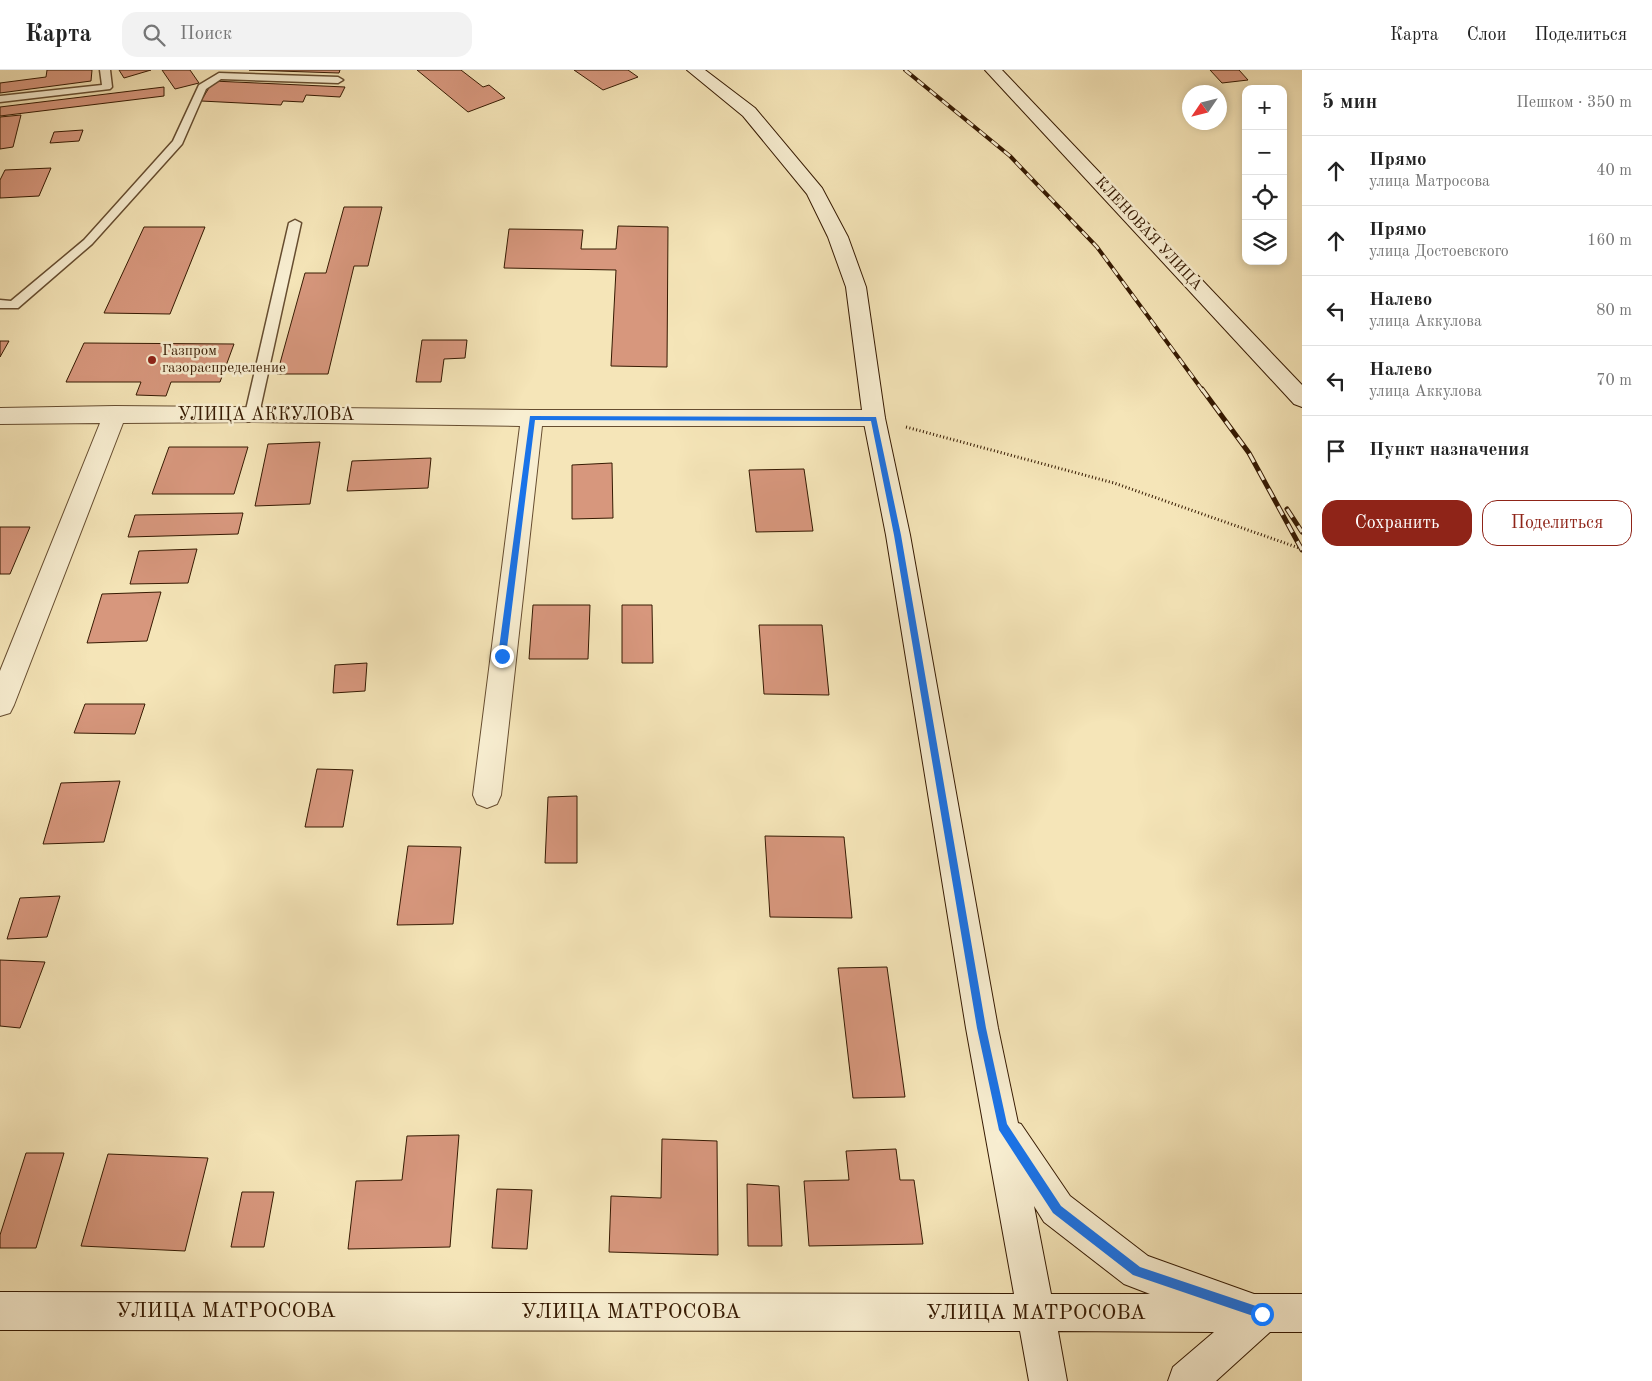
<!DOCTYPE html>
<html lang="ru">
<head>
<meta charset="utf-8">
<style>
	body { margin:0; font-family:"Old Standard TT",serif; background:#f2f2f2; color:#222 }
	.controls { position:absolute; right:15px; top:15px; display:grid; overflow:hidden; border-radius:10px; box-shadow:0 2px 8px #0003 }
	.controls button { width:45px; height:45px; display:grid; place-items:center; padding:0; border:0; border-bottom:1px solid #e0e0e0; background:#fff; color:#222; font:25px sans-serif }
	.compass { position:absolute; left:1182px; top:15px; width:45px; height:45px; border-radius:50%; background:#fff; box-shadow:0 2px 8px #0003; rotate:235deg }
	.stop { position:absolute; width:15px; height:15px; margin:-11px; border:4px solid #1a73e8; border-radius:50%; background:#fff }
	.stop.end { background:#1a73e8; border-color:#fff; box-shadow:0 1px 5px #0008 }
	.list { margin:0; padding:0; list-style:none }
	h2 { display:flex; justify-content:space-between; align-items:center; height:65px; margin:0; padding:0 20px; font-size:21px }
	h2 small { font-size:16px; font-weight:400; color:#767676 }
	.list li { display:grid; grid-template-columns:32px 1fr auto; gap:15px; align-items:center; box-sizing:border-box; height:70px; padding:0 20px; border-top:1px solid #e0e0e0 }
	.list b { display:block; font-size:19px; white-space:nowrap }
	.list p { margin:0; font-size:16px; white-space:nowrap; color:#767676 }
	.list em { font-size:16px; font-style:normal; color:#767676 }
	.actions { display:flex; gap:10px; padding:15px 20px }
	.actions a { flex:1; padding:11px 0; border:1px solid #8f2418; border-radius:15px; text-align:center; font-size:18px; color:#8f2418 }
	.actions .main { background:#8f2418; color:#fff }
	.icon { flex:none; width:28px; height:28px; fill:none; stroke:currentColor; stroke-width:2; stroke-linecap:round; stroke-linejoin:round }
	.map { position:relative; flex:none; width:1302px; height:1311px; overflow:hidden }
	header { display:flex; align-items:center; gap:30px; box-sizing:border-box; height:70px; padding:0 25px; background:#fff; border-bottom:1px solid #e0e0e0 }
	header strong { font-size:24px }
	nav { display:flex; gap:28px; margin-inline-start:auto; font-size:18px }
	.search { width:350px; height:45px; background:#f2f2f2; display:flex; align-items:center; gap:12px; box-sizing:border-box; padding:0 18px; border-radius:15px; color:#767676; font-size:19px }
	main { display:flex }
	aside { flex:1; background:#fff }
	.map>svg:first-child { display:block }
	.building { fill:#d7977d; stroke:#361a02 }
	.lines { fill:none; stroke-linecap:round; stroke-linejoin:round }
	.lane-casing { stroke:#664d30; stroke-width:3 }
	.street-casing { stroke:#664d30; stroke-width:2 }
	.secondary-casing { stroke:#361a02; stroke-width:2 }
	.path { stroke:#361a02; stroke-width:3; stroke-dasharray:1 2.5; stroke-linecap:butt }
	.lane { fill:#f8eed1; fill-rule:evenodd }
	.street { fill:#f8eed1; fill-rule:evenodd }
	.secondary { fill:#f8eed1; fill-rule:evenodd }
	.rail-far1-casing { stroke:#361a02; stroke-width:4 }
	.rail-casing { stroke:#361a02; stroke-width:5 }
	.rail-far1 { stroke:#f8eed1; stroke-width:2.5; stroke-dasharray:8; stroke-linecap:butt }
	.rail { stroke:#f8eed1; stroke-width:3; stroke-dasharray:10; stroke-linecap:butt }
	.route { fill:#1a73e8 }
	.poi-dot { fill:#8f2418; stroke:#f8eed1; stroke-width:2 }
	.labels { text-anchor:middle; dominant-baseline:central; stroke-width:5; stroke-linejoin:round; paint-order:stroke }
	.far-street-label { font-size:15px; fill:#361a02; stroke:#f8eed1 }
	.far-poi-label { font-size:15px; fill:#361a02; stroke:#f8eed1; text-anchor:start }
	.street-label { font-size:18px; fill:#361a02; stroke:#f8eed1 }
	.near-street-label { font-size:21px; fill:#361a02; stroke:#f8eed1 }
</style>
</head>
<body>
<header>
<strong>Карта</strong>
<div class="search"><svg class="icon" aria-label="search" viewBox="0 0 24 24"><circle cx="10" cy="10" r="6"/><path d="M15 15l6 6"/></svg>Поиск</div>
<nav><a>Карта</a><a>Слои</a><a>Поделиться</a></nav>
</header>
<main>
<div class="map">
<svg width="1302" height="1311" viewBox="0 0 1302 1311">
	<rect width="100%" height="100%" fill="#f5e5b8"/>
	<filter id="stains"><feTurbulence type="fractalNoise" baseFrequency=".004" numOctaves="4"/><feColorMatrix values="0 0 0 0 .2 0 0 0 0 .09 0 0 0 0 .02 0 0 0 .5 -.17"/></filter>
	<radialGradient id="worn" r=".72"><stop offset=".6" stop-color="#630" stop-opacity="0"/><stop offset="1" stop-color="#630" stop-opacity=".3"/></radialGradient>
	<!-- building -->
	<g class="building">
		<polygon points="47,0 92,0 91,11 0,23 0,13 46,7"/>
		<polygon points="119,0 151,0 124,8"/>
		<polygon points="162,0 190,0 199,13 175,19"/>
		<polygon points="249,0 340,0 339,3"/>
		<polygon points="417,0 461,0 483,17 489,15 505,28 468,42"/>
		<polygon points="574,0 628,0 638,7 603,20"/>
		<polygon points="1210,0 1239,0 1248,10 1222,13"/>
		<polygon points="213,11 345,17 340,27 306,25 303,32 283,31 281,35 201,31"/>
		<polygon points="164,17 164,26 0,46 0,37"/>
		<polygon points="21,45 13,77 0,79 0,47"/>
		<polygon points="83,60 79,71 50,73 54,62"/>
		<polygon points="51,98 39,126 0,128 0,110 5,100"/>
		<polygon points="344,137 382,137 368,196 354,196 328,304 277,304 305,203 326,203"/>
		<polygon points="618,156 668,157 667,297 611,296 616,200 504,198 509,159 583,160 581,179 616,179"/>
		<polygon points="144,157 205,157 170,244 104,243"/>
		<polygon points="422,270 467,270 465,288 444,289 441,312 416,312"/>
		<polygon points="0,271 9,271 0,287"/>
		<polygon points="84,273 234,274 220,312 171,312 166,326 136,325 141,312 66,312"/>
		<polygon points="320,372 310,434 255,436 268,374"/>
		<polygon points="169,377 248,377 234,424 152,424"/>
		<polygon points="431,388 428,418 347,421 352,391"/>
		<polygon points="612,393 613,448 572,449 572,395"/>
		<polygon points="804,399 813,461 756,462 749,400"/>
		<polygon points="243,443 238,464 128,467 135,445"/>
		<polygon points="0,457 30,457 10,504 0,504"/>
		<polygon points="197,479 188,513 130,514 139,481"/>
		<polygon points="161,522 147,571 87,573 102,524"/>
		<polygon points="533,535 590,535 588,589 529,589"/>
		<polygon points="622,535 652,535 653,593 622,593"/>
		<polygon points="759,555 822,555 829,625 764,624"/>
		<polygon points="367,593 365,621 333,623 335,595"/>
		<polygon points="85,634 145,634 135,664 74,663"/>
		<polygon points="317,699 353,700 343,757 305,757"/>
		<polygon points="120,711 104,772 43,774 61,713"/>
		<polygon points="577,726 577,793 545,793 548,727"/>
		<polygon points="765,766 844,767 852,848 770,847"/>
		<polygon points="408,776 461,777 453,854 397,855"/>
		<polygon points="60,826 47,867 7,869 20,828"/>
		<polygon points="0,890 45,892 20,958 0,956"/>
		<polygon points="887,897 905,1027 853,1028 838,898"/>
		<polygon points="459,1065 450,1177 348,1179 356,1111 402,1110 407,1066"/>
		<polygon points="662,1069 717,1071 718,1185 609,1182 611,1126 661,1128"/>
		<polygon points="896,1079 900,1110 914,1110 923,1174 809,1176 804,1111 849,1110 846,1081"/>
		<polygon points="26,1083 64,1083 36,1178 0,1178 0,1165"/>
		<polygon points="108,1084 208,1088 185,1181 81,1176"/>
		<polygon points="747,1114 779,1116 782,1176 748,1176"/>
		<polygon points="497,1119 532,1120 527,1179 492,1178"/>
		<polygon points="242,1122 274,1122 264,1177 231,1177"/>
	</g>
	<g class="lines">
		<defs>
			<g id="lane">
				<polygon points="100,0 110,0 112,17 110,19 0,32 0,26 102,15"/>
				<polygon points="219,3 338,7 343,10 338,13 221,9 206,19 182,74 92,174 18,238 0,238 0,230 11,231 84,170 173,71 199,15"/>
				<polygon points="295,150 301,153 259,344 257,347 247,347 245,344 289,153"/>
			</g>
			<polygon id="street" points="115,336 532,340 874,340 882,343 885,348 882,353 874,356 542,356 501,725 497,734 487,738 477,734 473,725 520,356 252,352 123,353 14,635 10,643 0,646 0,601 100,353 0,354 0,338"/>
			<g id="secondary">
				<path d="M687,0H705L755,38L822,118L848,167L866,217L885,348L910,465L998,958L1018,1053L1021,1054L1070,1126L1148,1186L1254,1224H1302V1262H1270L1216,1311H1168L1173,1297L1214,1262L1058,1261L1067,1311H1029L1020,1261L0,1260V1222L1014,1224L966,958L886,465L863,348L846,217L828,167L807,124L743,46ZM1034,1136L1044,1152L1124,1214L1150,1224H1051Z"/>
				<polygon points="985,0 1002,0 1302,315 1302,337 1294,334"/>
			</g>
		</defs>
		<!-- lane casing -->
		<use href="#lane" class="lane-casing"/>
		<!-- street casing -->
		<use href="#street" class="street-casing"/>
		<!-- secondary casing -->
		<use href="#secondary" class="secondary-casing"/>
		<!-- path -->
		<polyline class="path" points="906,357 1114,413 1302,479"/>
		<!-- lane -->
		<use href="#lane" class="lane"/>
		<!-- street -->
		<use href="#street" class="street"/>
		<!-- secondary -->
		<use href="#secondary" class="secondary"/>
		<defs>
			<polyline id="rail-far1" points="905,0 1010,86 1097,177 1203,321"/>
			<g id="rail">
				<polyline points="1202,319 1249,383 1302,480"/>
				<polyline points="1287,439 1302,462"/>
			</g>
		</defs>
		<!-- rail-far1 casing -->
		<use href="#rail-far1" class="rail-far1-casing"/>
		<!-- rail casing -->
		<use href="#rail" class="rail-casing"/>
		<!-- rail-far1 -->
		<use href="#rail-far1" class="rail-far1"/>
		<!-- rail -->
		<use href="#rail" class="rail"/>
	</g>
	<!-- route -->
	<polygon class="route" points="530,346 876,347 901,465 986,958 1007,1054 1061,1136 1140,1197 1262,1238 1266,1240 1267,1244 1266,1247 1262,1249 1133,1205 1053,1143 999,1060 977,958 894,465 871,351 535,350 506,586 502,590 498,586"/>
	<!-- markers -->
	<circle class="poi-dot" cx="152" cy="290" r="5"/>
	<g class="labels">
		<!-- far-street labels -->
		<g class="far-street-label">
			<text transform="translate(1148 164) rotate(47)">КЛЕНОВАЯ УЛИЦА</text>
		</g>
		<!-- far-poi labels -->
		<g class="far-poi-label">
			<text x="162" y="281">Газпром<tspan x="162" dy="17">газораспределение</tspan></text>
		</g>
		<!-- street labels -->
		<g class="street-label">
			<text x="266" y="345">УЛИЦА АККУЛОВА</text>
		</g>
		<!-- near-street labels -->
		<g class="near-street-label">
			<text x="226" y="1241">УЛИЦА МАТРОСОВА</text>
			<text x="631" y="1242">УЛИЦА МАТРОСОВА</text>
			<text x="1036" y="1243">УЛИЦА МАТРОСОВА</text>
		</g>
	</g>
	<rect width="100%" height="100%" filter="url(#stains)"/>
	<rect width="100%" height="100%" fill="url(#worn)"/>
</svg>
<div class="controls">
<button>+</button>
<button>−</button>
<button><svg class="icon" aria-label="locate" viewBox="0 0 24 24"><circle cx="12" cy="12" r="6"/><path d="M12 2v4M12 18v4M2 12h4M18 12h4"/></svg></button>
<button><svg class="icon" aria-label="layers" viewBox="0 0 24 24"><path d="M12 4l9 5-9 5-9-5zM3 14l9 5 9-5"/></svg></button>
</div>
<svg class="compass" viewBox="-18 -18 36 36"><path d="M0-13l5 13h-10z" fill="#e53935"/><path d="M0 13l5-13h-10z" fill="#767676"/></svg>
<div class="stop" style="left:1262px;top:1244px"></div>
<div class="stop end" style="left:502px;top:586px"></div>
</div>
<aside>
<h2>5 мин<small>Пешком · 350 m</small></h2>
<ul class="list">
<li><svg class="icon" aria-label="ahead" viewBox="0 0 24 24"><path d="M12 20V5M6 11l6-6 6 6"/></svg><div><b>Прямо</b><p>улица Матросова</p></div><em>40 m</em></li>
<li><svg class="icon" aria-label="ahead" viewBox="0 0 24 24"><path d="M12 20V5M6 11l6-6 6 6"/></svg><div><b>Прямо</b><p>улица Достоевского</p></div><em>160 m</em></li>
<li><svg class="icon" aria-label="left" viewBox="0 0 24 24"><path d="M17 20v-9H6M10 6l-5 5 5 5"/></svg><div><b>Налево</b><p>улица Аккулова</p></div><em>80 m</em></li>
<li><svg class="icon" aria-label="left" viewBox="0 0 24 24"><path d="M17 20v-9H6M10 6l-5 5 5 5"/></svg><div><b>Налево</b><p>улица Аккулова</p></div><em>70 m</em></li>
<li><svg class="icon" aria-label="arrive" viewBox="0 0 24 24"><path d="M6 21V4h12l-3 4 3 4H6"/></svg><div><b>Пункт назначения</b></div></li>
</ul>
<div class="actions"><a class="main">Сохранить</a><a>Поделиться</a></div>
</aside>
</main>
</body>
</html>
